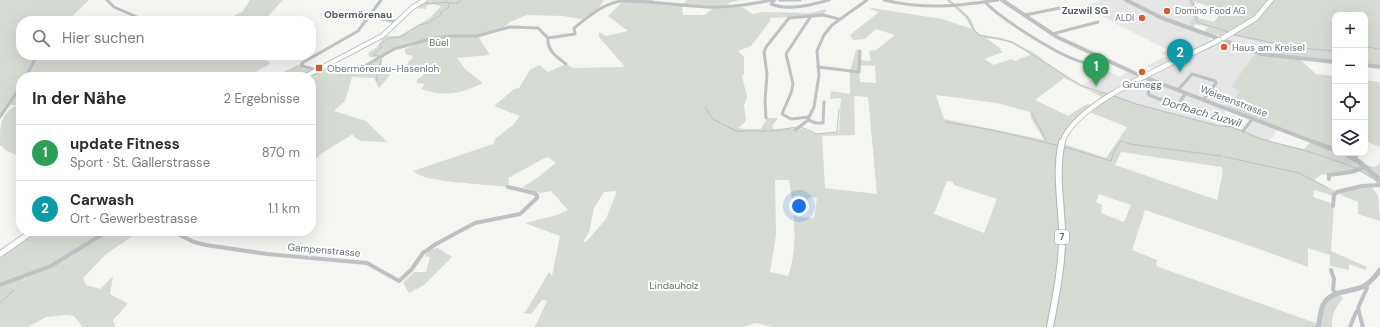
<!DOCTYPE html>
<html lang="de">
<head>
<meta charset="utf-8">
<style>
	body { margin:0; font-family:"DM Sans",sans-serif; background:#f7f7f7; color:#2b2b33 }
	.controls { position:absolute; right:12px; top:12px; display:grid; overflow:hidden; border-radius:8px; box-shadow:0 4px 16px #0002 }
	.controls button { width:36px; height:36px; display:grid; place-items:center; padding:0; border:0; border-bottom:1px solid #e1e1e2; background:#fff; color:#2b2b33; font:20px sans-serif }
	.you { position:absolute; left:799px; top:206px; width:14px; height:14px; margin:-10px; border:3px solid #fff; border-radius:50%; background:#1a73e8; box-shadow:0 0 0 6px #1a73e833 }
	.badge { display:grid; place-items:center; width:26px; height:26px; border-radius:50%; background:#7c3aed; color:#fff; font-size:13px; font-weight:700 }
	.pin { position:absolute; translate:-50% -33px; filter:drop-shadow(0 1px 2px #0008) }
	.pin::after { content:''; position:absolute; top:21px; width:14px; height:12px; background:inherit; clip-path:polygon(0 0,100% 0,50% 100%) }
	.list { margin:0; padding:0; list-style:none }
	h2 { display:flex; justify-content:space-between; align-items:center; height:52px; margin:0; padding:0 16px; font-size:17px }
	h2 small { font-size:13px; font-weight:400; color:#7c7c81 }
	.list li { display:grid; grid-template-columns:26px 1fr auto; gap:12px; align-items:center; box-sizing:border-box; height:56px; padding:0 16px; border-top:1px solid #e1e1e2 }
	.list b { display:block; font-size:15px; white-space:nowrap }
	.list p { margin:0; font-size:13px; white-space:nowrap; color:#7c7c81 }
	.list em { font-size:13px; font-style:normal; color:#7c7c81 }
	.icon { flex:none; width:22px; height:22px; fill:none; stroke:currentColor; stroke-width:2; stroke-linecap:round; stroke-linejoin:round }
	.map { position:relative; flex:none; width:1380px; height:327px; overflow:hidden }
	.search { position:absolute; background:#fff; box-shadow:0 4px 16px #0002; left:16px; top:16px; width:300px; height:44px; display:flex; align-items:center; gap:10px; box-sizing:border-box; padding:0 14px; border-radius:16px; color:#7c7c81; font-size:15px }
	.panel { position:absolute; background:#fff; box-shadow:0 4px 16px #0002; left:16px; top:72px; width:300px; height:164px; border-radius:16px }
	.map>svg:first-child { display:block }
	.built { fill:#e5e6e5 }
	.green { fill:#d6dbd3; fill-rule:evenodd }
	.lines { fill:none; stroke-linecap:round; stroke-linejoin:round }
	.stream { stroke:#b9c2c7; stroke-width:1 }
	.secondary-far1-casing { stroke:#b3b7bb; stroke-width:5.5 }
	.secondary-casing { stroke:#b3b7bb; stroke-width:7 }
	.primary-far1-casing { stroke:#b2b6b9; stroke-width:6 }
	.primary-casing { stroke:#b2b6b9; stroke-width:8 }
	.minor-far1 { stroke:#bec2c5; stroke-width:3 }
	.minor { stroke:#bec2c5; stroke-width:4 }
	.tertiary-far1 { stroke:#bec2c5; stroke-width:4 }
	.tertiary { stroke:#bec2c5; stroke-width:5 }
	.secondary-far1 { stroke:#fff; stroke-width:4 }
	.secondary { stroke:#fff; stroke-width:5.5 }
	.primary-far1 { stroke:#fff; stroke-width:4.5 }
	.primary { stroke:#fff; stroke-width:6 }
	.poi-dot { fill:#d05d36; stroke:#fff; stroke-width:1.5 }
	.labels { text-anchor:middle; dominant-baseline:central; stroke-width:4; stroke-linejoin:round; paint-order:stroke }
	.far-poi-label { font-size:9px; fill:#677480; stroke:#fff; text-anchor:start }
	.shield { fill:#fff; stroke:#959ea6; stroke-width:1 }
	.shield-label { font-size:9px; font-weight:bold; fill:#677480 }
	.far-quarter-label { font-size:10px; font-weight:bold; fill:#545d66; stroke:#fff }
	.park-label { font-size:10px; fill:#687765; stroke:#fff }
	.poi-label { font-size:10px; fill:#677480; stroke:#fff; text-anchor:start }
	.street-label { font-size:10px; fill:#677480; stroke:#fff }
	.water-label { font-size:11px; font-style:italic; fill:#63757c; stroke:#fff }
</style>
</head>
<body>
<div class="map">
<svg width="1380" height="327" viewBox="0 0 1380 327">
	<rect width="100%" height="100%" fill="#f5f5f2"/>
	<!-- built -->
	<g class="built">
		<polygon points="1099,0 1188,0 1192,9 1193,17 1188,29 1220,43 1227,43 1228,38 1232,35 1277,46 1281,57 1231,87 1240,90 1216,124 1139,104 1114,95 1145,79 1142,76 1110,94 1092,91 1081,85 1108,71 1119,77 1131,70 1142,75 1153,69 1146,66 1166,56 1161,53 1168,50 1111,21 1085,6 1100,1"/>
		<polygon points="1253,118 1279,128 1269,141 1243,131"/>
	</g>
	<!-- green -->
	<g class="green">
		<path d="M0,0H89L67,21H21V55L35,56L26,74L37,55H258L271,63L247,77H21V157L7,151L0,145C0,125 0,113 18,105H9L0,116Z"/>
		<polygon points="250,0 283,0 267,17 260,21 222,21 242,12"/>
		<path d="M430,0H604L598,9L586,20L563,16L527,15L510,22L504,27L478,36L490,55L457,58L465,69L483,83C460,94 446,97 421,89L425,84L417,83V79L423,76L424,72L414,69L408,65V62L413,58L411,55H407L405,53V49L414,45L411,42L379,58L370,57L368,53L376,48L385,36H399L430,18L441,6L432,4L427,5L426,9L414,8L420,3Z"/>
		<path d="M624,0H654L652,1C663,3 681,10 687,0H740L730,2L726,7L740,6L753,14L763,12L810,13L827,9L823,15L770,18V21L751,46L738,51L744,57V74L742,76L747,97L744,105L746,121L738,128L745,129H761L767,118H778L772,126L774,129L800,128L815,134L837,133L839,131L841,98L830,99L831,91L850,94V71L856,50L859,49L860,60L871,61L869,51L876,50L895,35L876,29L865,39L853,40L850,35L879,12L870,9L872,8L942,19L972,29L966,18L946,0H950L971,19L975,30L981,35L1003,38L1013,42L1034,53L1071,80L1092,91L1106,93L1139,104L1216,124L1234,126L1269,141L1304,149L1311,141L1227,107L1240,91L1231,87L1254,55L1280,57L1277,46L1232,35L1220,36L1204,32L1208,27L1195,24L1193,29L1188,28L1193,17L1190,13L1192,9L1188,0H1380V67L1365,65V15H1335V62L1298,58L1316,74L1335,76V153H1354L1353,155L1366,165L1375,167L1380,163V175L1378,176L1380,184L1357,169L1329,175L1322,174L1314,180L1337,192L1370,185L1378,195L1380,221L1358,214V202L1336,193L1334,196L1314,190L1313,197L1334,204L1331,251L1367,267L1365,270L1349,264V270L1330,266V255L1308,248V267L1262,250L1145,210L1132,250L1157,260L1156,266L1318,324L1324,303L1336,293L1343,298C1336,307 1331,315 1332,327H773L756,323L743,327H535L547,301L542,300L531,314L523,313L526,311L549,272L552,276L560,236L525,223L557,215L568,210L551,191L540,193L522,187C535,181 545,171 556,163L548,157L541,160L510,177H508L509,179L508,187C490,184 424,183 413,171L493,144V147L495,139L513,125L520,116L494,106L514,89L519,88L530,70L539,65L548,72L566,64L573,68L625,67L599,37V32L606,36L628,31L608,16ZM1195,2L1222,10V11L1214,22L1199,18L1197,15L1200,10L1195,8ZM682,6L713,8L705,15H683ZM986,38L1005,40L1032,54L1015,61L1011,59L994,65L984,59L1003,52L1000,50L1001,49ZM859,65L875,66L876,83L860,82ZM1064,78L1098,95L1103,98L1090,105L1087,104L1068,116L1035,100ZM936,95L997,103L1030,112L1031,118L1044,140L944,119ZM854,96L868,97L877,194L825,188L822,136L855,135ZM1087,111L1127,127L1106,158L1061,143L1080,117ZM1121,152L1222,167V176L1217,200L1115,165ZM775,180H789C794,212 799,245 788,276L770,272L776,235ZM947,181L953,182L954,185L997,199L984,233L934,214ZM617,191L606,219L586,242H583L589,232L594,208L604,192ZM1099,194L1131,205L1124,222L1101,213L1102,205L1096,202ZM811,197L817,198L814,218L797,217C796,211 798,206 802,201L807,202L808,199Z"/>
		<polygon points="382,58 382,68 390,75 379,88 374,78 352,77 345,101 334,111 366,121 387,142 361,141 354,137 353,134 325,151 315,159 311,158 311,77 273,77 300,64 303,69 333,70 335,68 352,72"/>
		<polygon points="1365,80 1380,82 1380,147 1365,141"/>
		<polygon points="28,231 140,231 106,254 83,278 86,285 100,289 113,276 110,294 127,303 126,306 113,320 115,326 114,327 83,327 74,316 66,315 46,317 28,327 0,327 0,286 26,277 21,283 29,275 0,285 0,254"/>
		<polygon points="438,248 452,257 424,285 409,293 403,283 414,272 426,272 430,257 425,256 429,250"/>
	</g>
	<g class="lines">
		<!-- stream -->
		<g class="stream">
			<polyline points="949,0 955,5"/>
			<polyline points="1191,0 1195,8 1197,22 1229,32"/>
			<polyline points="426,4 449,2"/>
			<polyline points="957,7 967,16 973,29 979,35 1012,42 1082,86 1108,94"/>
			<polyline points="1234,35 1300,48 1335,51"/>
			<polyline points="1365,48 1371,47 1380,50"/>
			<polyline points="379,56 373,55 382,47 380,45 386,39 401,37 419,25 428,23 442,14 440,13 449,7 448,6 450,3 458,3 461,0"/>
			<polyline points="377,81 377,74 381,60"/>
			<polyline points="1112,95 1136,104 1218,126 1232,127 1257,138 1314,153 1356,168"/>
			<polyline points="705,107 713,119 736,131 774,131 796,127"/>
			<polyline points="1032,113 1046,140"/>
			<polyline points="945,122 992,130 1060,146"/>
			<polyline points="801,127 817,134 837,132 839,109"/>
			<polyline points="1065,147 1111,161 1114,151 1121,141 1130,144 1221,156"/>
			<polyline points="1225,157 1299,173 1328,188"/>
			<polyline points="1360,171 1376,180 1378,184"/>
			<polyline points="0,303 14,290"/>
		</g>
		<defs>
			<polyline id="secondary-far1" points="304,77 382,36 413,7 425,0"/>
			<polyline id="secondary" points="0,254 33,231"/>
			<g id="primary-far1">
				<polyline points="1223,38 1256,18 1271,0"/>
				<path d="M1062,143C1075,100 1180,61 1219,40"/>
			</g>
			<path id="primary" d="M1050,327C1056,295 1063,263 1062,230C1061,200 1055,171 1062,142"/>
		</defs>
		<!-- secondary-far1 casing -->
		<use href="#secondary-far1" class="secondary-far1-casing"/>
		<!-- secondary casing -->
		<use href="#secondary" class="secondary-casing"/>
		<!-- primary-far1 casing -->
		<use href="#primary-far1" class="primary-far1-casing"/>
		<!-- primary casing -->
		<use href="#primary" class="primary-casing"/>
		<!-- minor-far1 -->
		<g class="minor-far1">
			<polyline points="107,0 114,7 146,21"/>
			<path d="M775,0L771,4C789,11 811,5 829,0"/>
			<polyline points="780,0 800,0"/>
			<path d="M884,0C925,10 957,6 998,0"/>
			<path d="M985,2C1000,18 1068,63 1089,63C1095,63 1099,60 1104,58"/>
			<polyline points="1025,15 1060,8"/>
			<polyline points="369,16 397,22"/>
			<polyline points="1052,34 1098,22"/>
			<path d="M548,38C547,51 557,57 566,64"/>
			<path d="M323,67L353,73L394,49L430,39L450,36H477L510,27L538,28L548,38L575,34L574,28C588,17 602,4 621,1C648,0 679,6 706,7C729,8 751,4 773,0"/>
			<polyline points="818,67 859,72 860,51"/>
			<polyline points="317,70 302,66 302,63 358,31 381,0"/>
			<polyline points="26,77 37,55"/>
			<polyline points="1157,82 1148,93 1149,95 1174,105 1178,104 1186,93"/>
			<polyline points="1178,90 1192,74 1215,81 1216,83 1204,99"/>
			<polyline points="0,117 21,86"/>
			<polyline points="809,117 791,119 782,114 791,93 793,84 786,54 811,16"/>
			<polyline points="766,118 765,101 767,74 764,52 766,47 789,18 823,15 839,19"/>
			<polyline points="808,120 816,123 823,123 824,102"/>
			<polyline points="795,130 807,121 814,107 819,75 817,51 824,35 832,25 867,0"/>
			<polyline points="1243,131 1253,118"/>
		</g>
		<!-- minor -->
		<g class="minor">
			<polyline points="1365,144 1366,142"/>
			<polyline points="1354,158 1359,153"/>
			<polyline points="1329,179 1329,175 1351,172 1366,167"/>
			<polyline points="1333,206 1334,195 1337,192 1362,186 1380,185"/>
			<polyline points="172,231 194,242 206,245 267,254 367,263 399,281 411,270 423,253 436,244 475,223 520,214 537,198 537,195 534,193 508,187"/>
			<polyline points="1331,270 1334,279 1333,290 1336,293"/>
			<polyline points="0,285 51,266 108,231"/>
			<polyline points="1350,327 1356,312 1358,312"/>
			<polyline points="1363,327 1358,308 1367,288 1365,286"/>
		</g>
		<!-- tertiary-far1 -->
		<g class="tertiary-far1">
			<polyline points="1002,0 1057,37 1141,76 1316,143"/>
			<polyline points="1126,0 1162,18 1217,38"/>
			<polyline points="1225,41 1261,54 1335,62"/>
			<polyline points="1365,65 1380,67"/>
		</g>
		<!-- tertiary -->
		<g class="tertiary">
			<polyline points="1314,142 1335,150"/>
			<polyline points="1344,153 1358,161 1380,180"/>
			<path d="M1318,327C1320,320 1320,312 1323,305C1331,289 1351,293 1364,286C1371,282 1376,276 1380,270"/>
		</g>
		<!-- secondary-far1 -->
		<use href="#secondary-far1" class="secondary-far1"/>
		<!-- secondary -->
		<use href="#secondary" class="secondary"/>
		<!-- primary-far1 -->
		<use href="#primary-far1" class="primary-far1"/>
		<!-- primary -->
		<use href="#primary" class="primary"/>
	</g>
	<!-- markers -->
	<g class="poi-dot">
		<circle cx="1167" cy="11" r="4"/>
		<circle cx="1142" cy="18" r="4"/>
		<circle cx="1224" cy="47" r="4"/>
		<rect x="315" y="64" width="8" height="8" rx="2"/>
		<circle cx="1142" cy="72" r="4"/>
	</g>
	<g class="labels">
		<!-- far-poi labels -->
		<g class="far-poi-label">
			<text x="1175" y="11">Domino Food AG</text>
			<text x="1134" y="18" text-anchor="end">ALDI</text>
		</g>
		<!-- shield labels -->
		<rect class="shield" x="1055" y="230" width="14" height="14" rx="3"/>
		<g class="shield-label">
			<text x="1062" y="237">7</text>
		</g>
		<!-- far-quarter labels -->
		<g class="far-quarter-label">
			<text x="1085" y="10">Zuzwil SG</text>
			<text x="358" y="14">Obermörenau</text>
		</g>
		<!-- park labels -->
		<g class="park-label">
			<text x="439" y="42">Büel</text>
			<text x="674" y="285">Lindauholz</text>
		</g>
		<!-- poi labels -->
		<g class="poi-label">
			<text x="1232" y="47">Haus am Kreisel</text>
			<text x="327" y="68">Obermörenau-Hasenloh</text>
			<text x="1142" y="84" text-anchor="middle">Grünegg</text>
		</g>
		<!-- street labels -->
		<g class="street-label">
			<text transform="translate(1234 101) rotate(21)">Weierenstrasse</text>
			<text transform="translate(324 250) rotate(5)">Gampenstrasse</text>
		</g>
		<!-- water labels -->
		<g class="water-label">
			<text transform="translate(1202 112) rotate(16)">Dorfbach Zuzwil</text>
		</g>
	</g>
</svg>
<div class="controls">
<button>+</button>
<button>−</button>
<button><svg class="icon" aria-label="locate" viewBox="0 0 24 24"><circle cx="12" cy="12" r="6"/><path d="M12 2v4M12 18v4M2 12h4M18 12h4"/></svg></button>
<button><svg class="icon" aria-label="layers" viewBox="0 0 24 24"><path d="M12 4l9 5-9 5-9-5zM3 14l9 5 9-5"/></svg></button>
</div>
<div class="you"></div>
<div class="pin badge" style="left:1096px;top:86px;background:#2e9e5b">1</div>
<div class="pin badge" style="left:1180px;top:72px;background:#0f9aa8">2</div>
<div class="search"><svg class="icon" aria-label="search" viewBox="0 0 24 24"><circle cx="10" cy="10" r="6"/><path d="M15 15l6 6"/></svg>Hier suchen</div>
<section class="panel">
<h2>In der Nähe<small>2 Ergebnisse</small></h2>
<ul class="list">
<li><span class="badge" style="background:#2e9e5b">1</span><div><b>update Fitness</b><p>Sport · St. Gallerstrasse</p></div><em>870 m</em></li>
<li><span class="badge" style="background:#0f9aa8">2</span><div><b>Carwash</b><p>Ort · Gewerbestrasse</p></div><em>1.1 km</em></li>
</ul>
</section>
</div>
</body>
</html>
